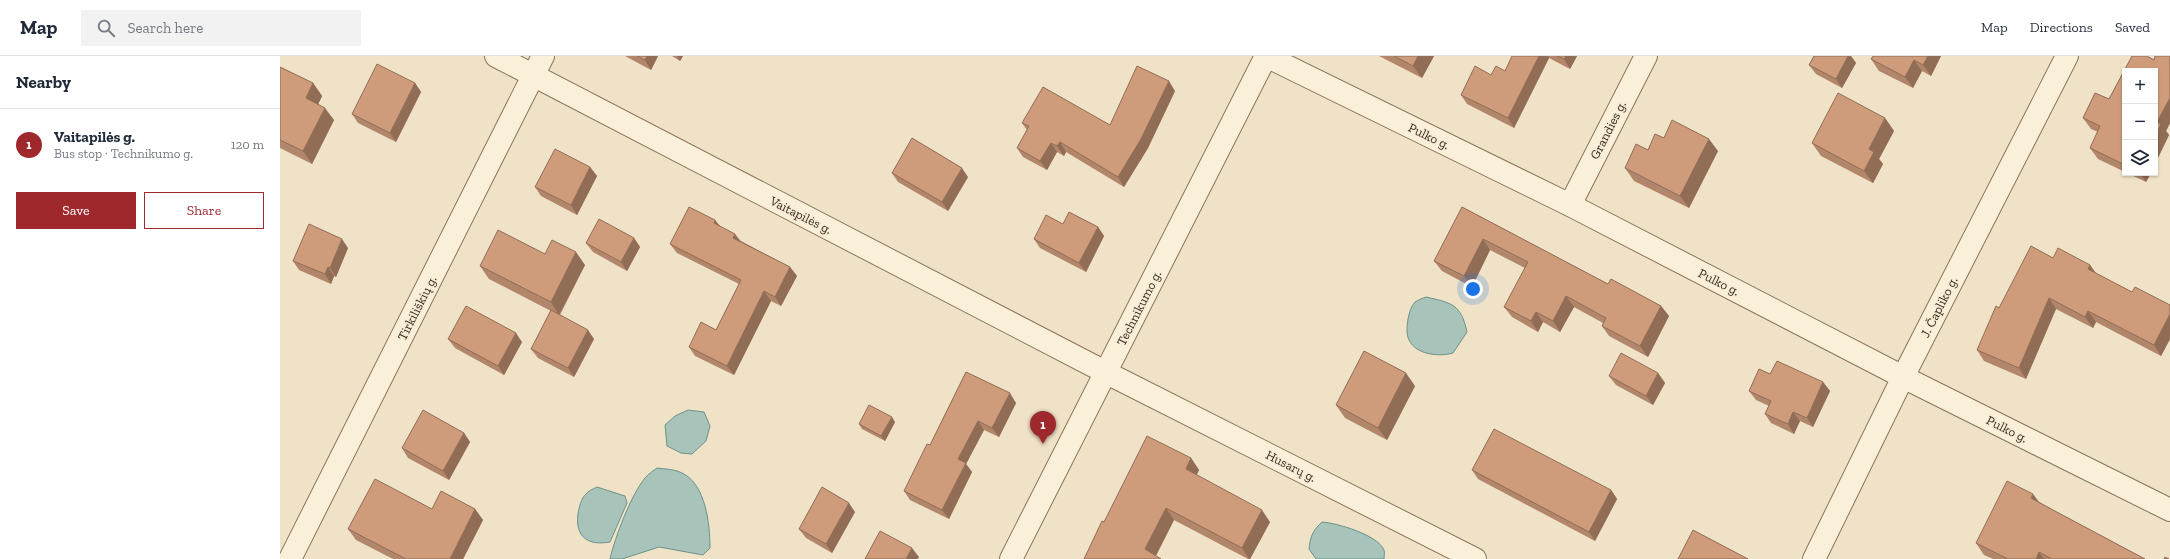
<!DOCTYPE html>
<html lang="en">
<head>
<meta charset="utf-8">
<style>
	body { margin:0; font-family:"Zilla Slab",serif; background:#f2f2f3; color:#1f2937 }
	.controls { position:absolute; right:12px; top:12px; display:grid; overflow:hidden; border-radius:0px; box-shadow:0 1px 3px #0004 }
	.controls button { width:36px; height:36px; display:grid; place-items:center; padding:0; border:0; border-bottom:1px solid #e0e1e3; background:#fff; color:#1f2937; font:20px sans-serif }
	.you { position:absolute; left:1193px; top:233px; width:14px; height:14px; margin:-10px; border:3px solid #fff; border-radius:50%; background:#1a73e8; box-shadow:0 0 0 6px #1a73e833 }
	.badge { display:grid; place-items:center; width:26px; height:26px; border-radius:50%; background:#9e282c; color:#fff; font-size:13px; font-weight:700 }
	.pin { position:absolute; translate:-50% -33px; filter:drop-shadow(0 1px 2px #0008) }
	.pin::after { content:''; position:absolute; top:21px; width:14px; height:12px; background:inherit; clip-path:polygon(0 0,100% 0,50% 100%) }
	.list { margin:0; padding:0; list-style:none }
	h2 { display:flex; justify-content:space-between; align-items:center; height:52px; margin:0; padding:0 16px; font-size:17px }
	h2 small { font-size:13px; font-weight:400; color:#747a83 }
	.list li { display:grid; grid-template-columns:26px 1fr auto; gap:12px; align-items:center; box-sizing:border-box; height:72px; padding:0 16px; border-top:1px solid #e0e1e3 }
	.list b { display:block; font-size:15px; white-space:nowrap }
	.list p { margin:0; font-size:13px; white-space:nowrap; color:#747a83 }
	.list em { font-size:13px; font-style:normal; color:#747a83 }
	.actions { display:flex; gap:8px; padding:12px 16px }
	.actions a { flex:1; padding:9px 0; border:1px solid #9e282c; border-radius:0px; text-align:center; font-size:14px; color:#9e282c }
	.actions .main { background:#9e282c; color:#fff }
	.icon { flex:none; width:22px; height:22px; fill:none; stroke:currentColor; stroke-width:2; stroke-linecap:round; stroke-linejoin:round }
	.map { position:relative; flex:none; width:1890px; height:503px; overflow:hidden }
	header { display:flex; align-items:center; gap:24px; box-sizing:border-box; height:56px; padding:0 20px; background:#fff; border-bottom:1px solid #e0e1e3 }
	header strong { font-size:19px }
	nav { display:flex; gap:22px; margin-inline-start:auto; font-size:14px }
	.search { width:280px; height:36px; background:#f2f2f3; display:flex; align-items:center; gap:10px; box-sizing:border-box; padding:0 14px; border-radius:0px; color:#747a83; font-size:15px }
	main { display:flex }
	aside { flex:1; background:#fff }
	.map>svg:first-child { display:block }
	.water { fill:#a7c3ba; stroke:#6d9288 }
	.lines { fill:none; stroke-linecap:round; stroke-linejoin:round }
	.minor-casing { stroke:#8c745b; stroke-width:24 }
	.minor { stroke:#faf0da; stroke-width:22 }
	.wall { fill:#b2866a }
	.shaded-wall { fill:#916d56 }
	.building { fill:#cf9c7b; stroke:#916d56 }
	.labels { text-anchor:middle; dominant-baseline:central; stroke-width:3.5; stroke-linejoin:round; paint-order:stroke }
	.street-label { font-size:13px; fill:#3c2c1f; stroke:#f7edd6 }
</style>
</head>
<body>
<header>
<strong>Map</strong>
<div class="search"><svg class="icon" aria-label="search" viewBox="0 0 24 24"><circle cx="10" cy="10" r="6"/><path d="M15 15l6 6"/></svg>Search here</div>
<nav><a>Map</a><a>Directions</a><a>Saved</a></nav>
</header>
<main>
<aside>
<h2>Nearby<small></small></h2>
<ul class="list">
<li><span class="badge">1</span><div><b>Vaitapilės g.</b><p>Bus stop · Technikumo g.</p></div><em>120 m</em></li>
</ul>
<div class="actions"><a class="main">Save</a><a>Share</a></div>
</aside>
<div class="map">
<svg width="1890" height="503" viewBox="0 0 1890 503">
	<rect width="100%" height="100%" fill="#f0e2c6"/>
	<!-- water -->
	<g class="water">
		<path d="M1146,241C1172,247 1181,248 1187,276L1173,297C1160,301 1136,299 1129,284C1126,278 1127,270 1128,263C1129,258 1131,250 1135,246C1138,244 1143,242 1146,241Z"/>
		<polygon points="408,354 424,356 430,370 426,385 412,398 401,397 387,390 385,369 395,360"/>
		<path d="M377,412C385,413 394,413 402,417C426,428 430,469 430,492L423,499L379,491L342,503H330C335,481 351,439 365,422C368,418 373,415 377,412Z"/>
		<path d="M317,431L345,440L347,447L330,486C308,490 295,481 298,458C299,452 301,442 306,438C308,435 313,433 317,431Z"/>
		<path d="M1042,466C1057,467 1098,479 1104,494C1105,496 1104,500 1104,503H1036L1029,493C1030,481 1033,474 1042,466Z"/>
	</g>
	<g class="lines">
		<defs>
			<g id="minor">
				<polyline points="216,0 827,317 1195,503"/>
				<polyline points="986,0 1290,149 1623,321 1890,454"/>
				<polyline points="1290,149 1366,0"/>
				<polyline points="10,503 263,0"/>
				<polyline points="731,503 986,0"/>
				<polyline points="1534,503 1623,321 1787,0"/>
			</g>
		</defs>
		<!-- minor casing -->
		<use href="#minor" class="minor-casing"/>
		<!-- minor -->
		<use href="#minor" class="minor"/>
	</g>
	<!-- wall -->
	<g class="wall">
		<polygon points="345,0 378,0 371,14"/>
		<polygon points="392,0 403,0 400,5"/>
		<polygon points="1099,0 1154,0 1142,22"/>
		<polygon points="1232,0 1297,0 1290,13 1269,2 1234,72 1187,48 1181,39 1211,19 1225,15"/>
		<polygon points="1534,0 1571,0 1576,7 1562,32 1536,18 1529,9"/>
		<polygon points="1593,0 1661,0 1651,20 1642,15 1633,32 1599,15 1591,3"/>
		<polygon points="1852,0 1867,0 1874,4 1875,0 1890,0 1890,67 1886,75 1889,79 1875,108 1875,15 1845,15 1845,116 1818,103 1810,92 1818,76 1811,73 1803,62 1815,37 1829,43"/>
		<polygon points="0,11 33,27 42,40 38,48 54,64 32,108 0,92"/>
		<polygon points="135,27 141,36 116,86 78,67 72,58"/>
		<polygon points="895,35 868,92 844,131 786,96 784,100 777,96 767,114 743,101 737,92 747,74 742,67 830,69"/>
		<polygon points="1605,62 1614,75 1599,103 1603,108 1593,127 1541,100 1532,87"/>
		<polygon points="1384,82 1438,95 1409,152 1354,125 1345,112"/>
		<polygon points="310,111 317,120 297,159 261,140 255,131"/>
		<polygon points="612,117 688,121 668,155 618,126"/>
		<polygon points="1847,117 1871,117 1866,126"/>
		<polygon points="1182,151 1328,228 1381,250 1389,260 1368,301 1329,280 1322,270 1323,267 1294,251 1280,276 1263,266 1258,276 1232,261 1224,251 1245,212 1210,194 1192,231 1162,215 1154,205"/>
		<polygon points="435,164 440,170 461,185 510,211 517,220 501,250 491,245 454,319 415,300 409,291 436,274 459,228 397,197 390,188"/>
		<polygon points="783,168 818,171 824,180 806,216 760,192 754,183"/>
		<polygon points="354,182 360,191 347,215 313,196 306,187"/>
		<polygon points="68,192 56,221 54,220 51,228 19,214 13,205"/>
		<polygon points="265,198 305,209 280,259 314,283 294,321 258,302 251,293 271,255 209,223 200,210"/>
		<polygon points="1773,202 1810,209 1816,218 1852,236 1890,249 1890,283 1881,300 1816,266 1813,272 1776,253 1746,323 1704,305 1697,294 1719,252"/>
		<polygon points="168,283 242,286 224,319 175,292"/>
		<polygon points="686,316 736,347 719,381 704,374 686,408 692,416 669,463 630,444 624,435 650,389"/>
		<polygon points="1378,317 1385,327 1373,349 1336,329 1329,320"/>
		<polygon points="1490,318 1543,326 1550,335 1533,371 1520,365 1514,378 1491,367 1485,358 1489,350 1476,344 1469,335"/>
		<polygon points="1135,330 1107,384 1065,362 1056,349"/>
		<polygon points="615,366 605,385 582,373 579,368"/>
		<polygon points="184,377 190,386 169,424 128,402 122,392"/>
		<polygon points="911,402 919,414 916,419 990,466 970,503 968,503 894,464 876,500 824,466"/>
		<polygon points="1192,414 1331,434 1337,443 1315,485 1198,423"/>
		<polygon points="1759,446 1773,454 1865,503 1713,503 1704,499 1696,487"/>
		<polygon points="152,453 195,453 203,464 183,503 113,503 76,484 68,473"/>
		<polygon points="575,456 552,497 526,482 519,473"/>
	</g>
	<!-- shaded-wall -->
	<g class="shaded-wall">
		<polygon points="367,0 378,0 371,14 365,4"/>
		<polygon points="397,0 403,0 400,5"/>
		<polygon points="1138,0 1154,0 1142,22 1133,10"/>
		<polygon points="1259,0 1268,0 1269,2 1234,72 1228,62"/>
		<polygon points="1286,0 1297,0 1290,13 1284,3"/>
		<polygon points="1568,0 1571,0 1576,7 1562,32 1556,23"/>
		<polygon points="1648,0 1661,0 1651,20 1643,9"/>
		<polygon points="1634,4 1642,15 1633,32 1625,21"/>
		<polygon points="889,25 895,35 868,92 844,131 838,121"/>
		<polygon points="33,27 42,40 35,55 26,42"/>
		<polygon points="135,27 141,36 116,86 110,77"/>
		<polygon points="1890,42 1890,67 1886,75 1889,79 1875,108 1875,81 1877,66"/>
		<polygon points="45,52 54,64 32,108 23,95"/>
		<polygon points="1605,62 1614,75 1599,103 1603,108 1593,127 1584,115 1589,93"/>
		<polygon points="1429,83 1438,95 1409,152 1400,140"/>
		<polygon points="780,86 786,96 784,100 777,90"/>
		<polygon points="771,87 777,96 767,114 760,105"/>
		<polygon points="310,111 317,120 297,159 291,149"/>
		<polygon points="682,112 688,121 668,155 662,146"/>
		<polygon points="1860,117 1871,117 1866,126"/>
		<polygon points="435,164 442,173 434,167"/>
		<polygon points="818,171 824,180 806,216 799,207"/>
		<polygon points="455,178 462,187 453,182"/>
		<polygon points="354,182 360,191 347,215 341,206"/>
		<polygon points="62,183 68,192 56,221 50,212"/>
		<polygon points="1203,183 1210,194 1192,231 1184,220"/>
		<polygon points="296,196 305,209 279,259 271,246"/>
		<polygon points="1810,209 1818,220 1808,213"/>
		<polygon points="48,211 54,220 51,228 45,218"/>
		<polygon points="510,211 517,220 501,250 495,241"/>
		<polygon points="484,235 491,245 454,319 447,310"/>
		<polygon points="1286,240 1294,251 1280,276 1273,265"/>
		<polygon points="1769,242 1776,253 1746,323 1739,312"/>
		<polygon points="1381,250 1389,260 1368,301 1360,290"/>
		<polygon points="1808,255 1816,266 1813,272 1805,261"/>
		<polygon points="1256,256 1263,266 1258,276 1251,265"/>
		<polygon points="1890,258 1890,283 1881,300 1874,289"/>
		<polygon points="308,274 314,283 294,321 288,312"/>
		<polygon points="236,277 242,286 224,319 218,310"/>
		<polygon points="1126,317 1135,330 1107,384 1098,372"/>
		<polygon points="1378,317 1385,327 1373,349 1366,340"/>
		<polygon points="1543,326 1550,335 1533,371 1527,362"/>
		<polygon points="730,337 736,347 719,381 712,372"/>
		<polygon points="1513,356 1520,365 1514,378 1508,368"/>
		<polygon points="612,361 615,366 605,385 601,380"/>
		<polygon points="698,365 704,374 686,408 692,416 669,463 662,454 678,403"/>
		<polygon points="184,377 190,386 169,424 163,415"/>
		<polygon points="911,402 919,414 914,425 906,413"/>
		<polygon points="1331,434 1337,443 1315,485 1309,476"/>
		<polygon points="1753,438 1762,450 1751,442"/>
		<polygon points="569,447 575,456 552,497 546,488"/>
		<polygon points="886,452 894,464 874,503 865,493"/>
		<polygon points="195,453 203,464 183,503 170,503"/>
		<polygon points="982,454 990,466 970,503 969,503 962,492"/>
		<polygon points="632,492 639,501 638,503 626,503"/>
		<polygon points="1759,496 1764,503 1756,503"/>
	</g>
	<!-- building -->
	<g class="building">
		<polygon points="357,0 367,0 365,4"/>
		<polygon points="1114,0 1138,0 1133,10"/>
		<polygon points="1232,0 1259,0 1228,62 1181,39 1195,10 1211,19 1216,10 1225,15"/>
		<polygon points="1277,0 1286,0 1284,3"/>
		<polygon points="1534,0 1568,0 1556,23 1529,9"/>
		<polygon points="1593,0 1648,0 1643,9 1634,4 1625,21 1591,3"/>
		<polygon points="1852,0 1867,0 1874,4 1875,0 1890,0 1890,42 1877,66 1881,68 1875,81 1875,15 1845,15 1845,109 1810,92 1820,70 1803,62 1815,37 1829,43"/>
		<polygon points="97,8 135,27 110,77 72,58"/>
		<polygon points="857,10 889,25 861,83 838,121 780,86 777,90 771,87 760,105 737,92 749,70 742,67 763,31 830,69"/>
		<polygon points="0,11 33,27 26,42 45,52 23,95 0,84"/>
		<polygon points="1558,37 1605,62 1589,93 1594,96 1584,115 1532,87"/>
		<polygon points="1392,64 1429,83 1400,140 1345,112 1356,88 1368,94 1375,78 1384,82"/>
		<polygon points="632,82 682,112 662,146 612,117"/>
		<polygon points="275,93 310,111 291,149 255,131"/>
		<polygon points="409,151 435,164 434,167 455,178 453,182 510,211 495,241 484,235 447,310 409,291 421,266 436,274 461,224 390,188"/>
		<polygon points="1182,151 1328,228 1331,223 1381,250 1360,290 1322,270 1326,262 1286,240 1273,265 1256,256 1251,265 1224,251 1248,206 1203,183 1184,220 1154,205"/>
		<polygon points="789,156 818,171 799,207 754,183 766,159 783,168"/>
		<polygon points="319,163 354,182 341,206 306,187"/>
		<polygon points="29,168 62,183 50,212 48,211 45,218 13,205"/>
		<polygon points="218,174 265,198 272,184 296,196 271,246 200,210"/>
		<polygon points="1751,190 1773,202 1778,192 1810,209 1808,213 1852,236 1855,231 1890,249 1890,258 1874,289 1808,255 1805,261 1769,242 1739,312 1697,294 1716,250 1719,252"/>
		<polygon points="186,250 236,277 218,310 168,283"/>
		<polygon points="271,254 308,274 288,312 251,293"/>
		<polygon points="1084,295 1126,317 1098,372 1056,349"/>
		<polygon points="1341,297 1378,317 1366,340 1329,320"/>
		<polygon points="1497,305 1543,326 1527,362 1513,356 1508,368 1485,358 1491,345 1469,335 1479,313 1490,318"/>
		<polygon points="686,316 730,337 712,372 698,365 678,403 686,407 662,454 624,435 647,388 650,389"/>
		<polygon points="589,349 612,361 601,380 579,368"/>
		<polygon points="143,354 184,377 163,415 122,392"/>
		<polygon points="1214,373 1331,434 1309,476 1192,414"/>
		<polygon points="867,380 911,402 906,413 982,454 962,492 886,452 865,493 881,503 804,503 822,465 824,466"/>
		<polygon points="95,423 152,453 161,435 195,453 170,503 126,503 68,473"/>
		<polygon points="1727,425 1753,438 1751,442 1773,454 1865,503 1772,503 1759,496 1756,503 1728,503 1696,487"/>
		<polygon points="542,431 569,447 546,488 519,473"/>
		<polygon points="1413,474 1468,503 1398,503"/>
		<polygon points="600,475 632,492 626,503 585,503"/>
		<polygon points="1885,501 1889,503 1884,503"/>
	</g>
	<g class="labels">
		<!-- street labels -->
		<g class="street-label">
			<text transform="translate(1328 74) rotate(-63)">Grandies g.</text>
			<text transform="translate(1149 80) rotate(26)">Pulko g.</text>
			<text transform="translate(521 159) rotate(27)">Vaitapilės g.</text>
			<text transform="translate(1439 226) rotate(27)">Pulko g.</text>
			<text transform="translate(1659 251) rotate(-63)">J. Čapliko g.</text>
			<text transform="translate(137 252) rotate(-63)">Tirkiliškių g.</text>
			<text transform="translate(859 252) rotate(-63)">Technikumo g.</text>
			<text transform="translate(1727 373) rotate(27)">Pulko g.</text>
			<text transform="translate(1011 410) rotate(27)">Husarų g.</text>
		</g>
	</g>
</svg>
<div class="controls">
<button>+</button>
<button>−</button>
<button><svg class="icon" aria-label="layers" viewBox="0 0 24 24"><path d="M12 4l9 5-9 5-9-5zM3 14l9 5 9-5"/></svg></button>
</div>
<div class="you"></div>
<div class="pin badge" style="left:763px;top:388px">1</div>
</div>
</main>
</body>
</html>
